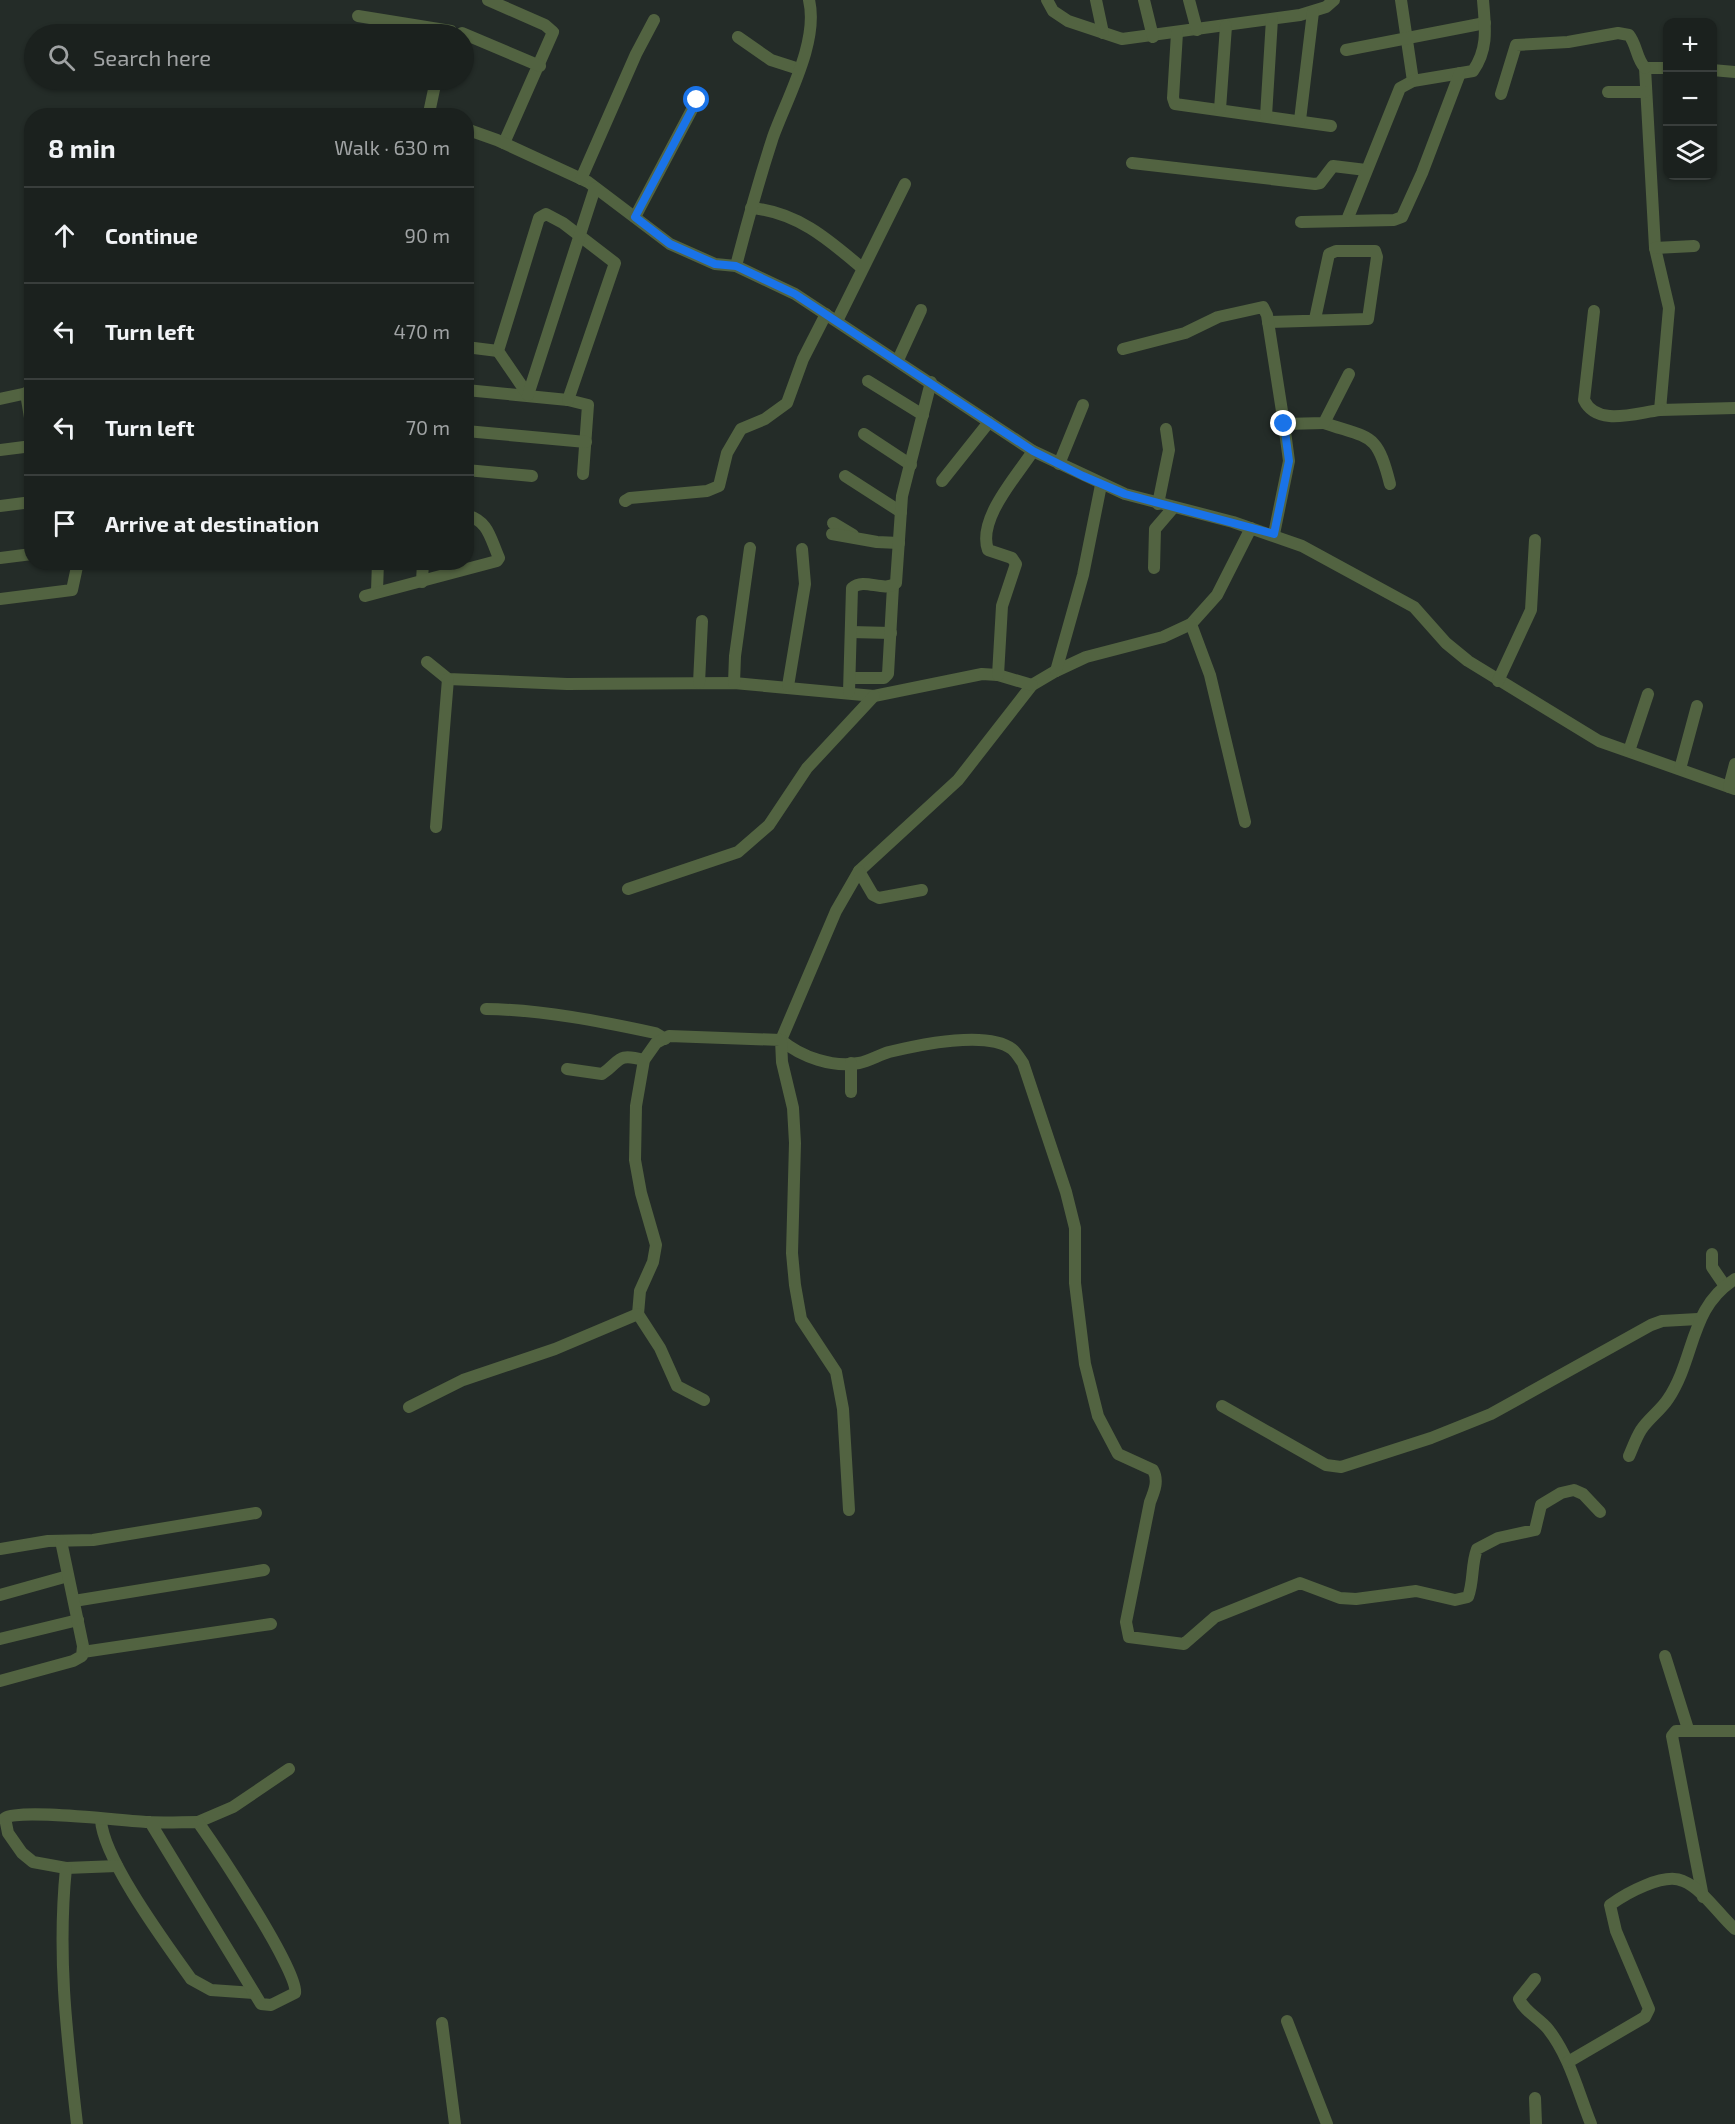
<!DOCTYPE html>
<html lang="en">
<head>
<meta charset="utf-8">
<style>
	body { margin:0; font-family:"Exo 2",sans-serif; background:#242927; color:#f1f3f6 }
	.controls { position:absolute; right:18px; top:18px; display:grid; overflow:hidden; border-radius:12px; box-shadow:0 2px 4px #0004 }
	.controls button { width:54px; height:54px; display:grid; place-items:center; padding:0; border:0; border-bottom:2px solid #393e3c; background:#1b211e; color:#f1f3f6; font:30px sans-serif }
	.stop { position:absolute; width:18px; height:18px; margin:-14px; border:4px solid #1a73e8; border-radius:50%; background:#fff }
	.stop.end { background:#1a73e8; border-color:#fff; box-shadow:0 2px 6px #0008 }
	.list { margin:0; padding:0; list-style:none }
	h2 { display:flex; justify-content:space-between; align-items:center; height:78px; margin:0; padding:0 24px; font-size:26px }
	h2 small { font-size:20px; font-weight:400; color:#a0a3a4 }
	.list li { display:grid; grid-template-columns:39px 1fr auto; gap:18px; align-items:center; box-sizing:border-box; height:96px; padding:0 24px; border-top:2px solid #393e3c }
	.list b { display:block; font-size:22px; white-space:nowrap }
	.list em { font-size:20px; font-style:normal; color:#a0a3a4 }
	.icon { flex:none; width:33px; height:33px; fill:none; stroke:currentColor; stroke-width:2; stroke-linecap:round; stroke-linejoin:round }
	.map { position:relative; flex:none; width:1735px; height:2124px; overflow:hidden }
	.search { position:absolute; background:#1b211e; box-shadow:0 2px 4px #0004; left:24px; top:24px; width:450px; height:66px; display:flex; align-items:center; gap:15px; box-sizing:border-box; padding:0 21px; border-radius:33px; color:#a0a3a4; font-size:22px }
	.panel { position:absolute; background:#1b211e; box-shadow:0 2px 4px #0004; left:24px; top:108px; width:450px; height:462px; border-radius:24px }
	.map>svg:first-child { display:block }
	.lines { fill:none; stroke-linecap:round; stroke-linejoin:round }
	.minor { stroke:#526341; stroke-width:12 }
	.route { stroke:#1a73e8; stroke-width:8 }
</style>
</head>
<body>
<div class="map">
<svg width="1735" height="2124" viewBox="0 0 1735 2124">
	<rect width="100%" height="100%" fill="#242c28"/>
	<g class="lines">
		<!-- minor -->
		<g class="minor">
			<polyline points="488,0 545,25 553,32 504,143"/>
			<polyline points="1047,0 1053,11 1068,21 1122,39 1300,15 1326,7 1334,0"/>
			<polyline points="1096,0 1103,33"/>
			<polyline points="1144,0 1153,37"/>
			<polyline points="1189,0 1197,30"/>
			<polyline points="1401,0 1413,81"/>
			<polyline points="358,16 451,31 450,34"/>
			<polyline points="462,33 540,66"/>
			<polyline points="1177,33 1173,98 1175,104 1331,126"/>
			<polyline points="738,37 771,60 799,69"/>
			<polyline points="1346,50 1485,23"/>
			<polyline points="1668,68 1645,68 1655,248 1669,308 1660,410 1735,408"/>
			<polyline points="1712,70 1735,72"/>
			<polyline points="1608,92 1645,92"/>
			<path d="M1501,94L1516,45L1568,42L1618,33L1629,35C1637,45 1636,58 1645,68"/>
			<polyline points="1220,109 1226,26"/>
			<polyline points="429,113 436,80"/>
			<polyline points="1266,116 1272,19"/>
			<polyline points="1300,120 1313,12"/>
			<polyline points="466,129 497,140 588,182 670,244 715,264 736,266 795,294 1033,451 1125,494 1233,522 1302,546 1414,607 1446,643 1468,661 1599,741 1735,789"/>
			<polyline points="1132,163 1315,184 1320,183 1333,166 1366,170"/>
			<polyline points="581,179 636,54 654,20"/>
			<path d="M751,208C797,212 828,239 862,268"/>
			<polyline points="635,217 697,100"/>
			<path d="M1347,220L1400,88L1413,81L1473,71C1489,48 1485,26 1483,0"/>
			<polyline points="1301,222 1394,220 1402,217 1422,173 1460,73"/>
			<polyline points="1655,248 1694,246"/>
			<path d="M736,266C747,223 759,180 773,137C787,98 819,42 809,0"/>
			<path d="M1594,311L1584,400C1597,427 1635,413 1660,410"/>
			<polyline points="837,321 905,184"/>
			<polyline points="1268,322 1368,319 1377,257 1375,251 1336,251 1329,254 1315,319"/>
			<polyline points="466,347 498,351"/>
			<polyline points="1123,349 1185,333 1218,317 1263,307 1267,315 1284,424"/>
			<polyline points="898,360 921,310"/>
			<polyline points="868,381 923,415"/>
			<polyline points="466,390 568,400 588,405 583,474"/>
			<polyline points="26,393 32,430"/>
			<polyline points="528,395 498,351 539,218 546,214 563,223 615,263 568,400"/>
			<polyline points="528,395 595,188"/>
			<polyline points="0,399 32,392"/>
			<path d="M1324,423C1371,439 1377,432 1390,484"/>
			<polyline points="466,431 586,442"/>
			<polyline points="864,434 911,465"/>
			<polyline points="0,450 32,446"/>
			<polyline points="1059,464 1083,405"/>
			<polyline points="466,470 532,476"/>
			<polyline points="845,476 901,512"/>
			<polyline points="942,481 989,422"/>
			<polyline points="625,501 630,498 707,491 719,486 727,453 741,429 765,419 787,403 803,359 826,314"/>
			<polyline points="1158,504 1169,450 1166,429"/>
			<polyline points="0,506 32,502"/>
			<polyline points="833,523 853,535"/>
			<path d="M1251,528L1217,595L1191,624L1163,637L1086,657L1054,672L1032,685L958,780L859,871L836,911L781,1040C801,1057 833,1068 859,1063C869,1061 879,1055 889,1052C918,1045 987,1030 1012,1049C1016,1052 1020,1059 1023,1063L1066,1192L1075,1228V1283L1085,1364L1098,1416L1118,1454L1153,1470C1159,1481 1154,1492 1150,1502L1126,1622L1129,1637L1184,1644L1215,1617L1300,1583L1340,1598L1356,1599L1416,1591L1455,1600L1468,1597C1474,1581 1471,1565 1477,1549L1498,1538L1535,1530L1541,1505L1561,1493L1574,1490L1583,1494L1600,1512"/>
			<polyline points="832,534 877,542 899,543"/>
			<polyline points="1274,534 1289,461 1284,424 1324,423 1349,374"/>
			<polyline points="0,558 32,554"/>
			<polyline points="1154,568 1155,529 1173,508"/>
			<polyline points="422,582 423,562"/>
			<polyline points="377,591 378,562"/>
			<path d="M365,596L497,561L499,558C490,538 489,521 466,515"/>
			<polyline points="0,599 72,590 78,562"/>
			<polyline points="1191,624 1210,675 1245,822"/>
			<polyline points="851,632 891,633"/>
			<polyline points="427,662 448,679 567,684 734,683 874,696 982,674 998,675 1032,685"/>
			<polyline points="1056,671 1083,575 1101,485"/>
			<path d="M998,675L1002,606L1016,564L1012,558L988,550C977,519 1017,476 1033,451"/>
			<polyline points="850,678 884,678 888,674 893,586"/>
			<polyline points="1498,681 1531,610 1535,540"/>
			<polyline points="699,683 702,621"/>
			<polyline points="734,683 735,656 750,548"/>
			<polyline points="788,686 805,584 802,549"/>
			<path d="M849,692L852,588C865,577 883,593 896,583L902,496L931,382"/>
			<polyline points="1629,751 1648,694"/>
			<polyline points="1680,769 1697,706"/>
			<polyline points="1729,787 1735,764"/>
			<polyline points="436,827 448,679"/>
			<polyline points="859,871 873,895 879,898 922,890"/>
			<polyline points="628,889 738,852 769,825 807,768 874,696"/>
			<path d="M486,1009C544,1010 599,1021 655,1033L665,1039"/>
			<path d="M567,1069L602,1074C621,1062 615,1052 644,1060"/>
			<polyline points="851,1092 851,1063"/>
			<polyline points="1712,1254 1712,1267 1725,1286"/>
			<polyline points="704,1400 677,1386 660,1348 638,1314 640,1291 653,1262 656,1245 641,1193 635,1160 636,1106 644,1060 656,1043 669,1036 781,1040 782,1062 793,1108 795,1143 792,1253 795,1285 801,1319 836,1372 843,1409 849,1510"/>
			<polyline points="1222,1406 1326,1465 1341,1467 1431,1438 1491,1414 1651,1325 1662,1321 1698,1319"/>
			<polyline points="409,1407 463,1380 555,1349 638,1314"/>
			<path d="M1629,1456C1633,1447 1636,1438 1641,1430C1648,1419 1661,1410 1668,1399C1696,1357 1689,1308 1735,1279"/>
			<polyline points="0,1549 48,1541 93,1540 256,1513"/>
			<polyline points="0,1595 68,1576"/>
			<polyline points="74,1601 264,1570"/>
			<polyline points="0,1639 78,1620"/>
			<polyline points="83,1652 271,1624"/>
			<polyline points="1665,1656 1688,1729"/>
			<polyline points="0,1681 73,1661 82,1656 83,1646 61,1541"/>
			<path d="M101,1820C103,1859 167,1945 191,1979L211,1990L254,1993"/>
			<polyline points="198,1822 233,1807 289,1769"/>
			<path d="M117,1866L66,1868L33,1862L22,1853L8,1833L5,1818C21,1808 122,1821 148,1822C164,1823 182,1822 198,1822C215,1846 300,1973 295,1993L271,2005L261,2004L150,1822"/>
			<path d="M66,1868C57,1957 67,2036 77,2124"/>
			<polyline points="1703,1897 1672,1736 1676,1731 1735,1731"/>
			<path d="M1535,1979L1519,1999C1525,2012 1539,2018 1548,2029C1570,2057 1578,2092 1591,2124"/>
			<polyline points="1287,2021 1327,2124"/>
			<polyline points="442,2023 455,2124"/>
			<path d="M1568,2062L1645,2017L1649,2009L1616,1931L1610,1905C1625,1894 1664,1872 1683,1881C1703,1889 1719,1915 1735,1929"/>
			<polyline points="1535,2098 1536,2124"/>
		</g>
	</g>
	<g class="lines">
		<!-- route -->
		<polyline class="route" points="697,100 635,217 670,244 715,264 736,266 795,294 1033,451 1083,476 1125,494 1274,534 1289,461 1284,424"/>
	</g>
</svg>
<div class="controls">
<button>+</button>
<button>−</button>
<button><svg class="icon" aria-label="layers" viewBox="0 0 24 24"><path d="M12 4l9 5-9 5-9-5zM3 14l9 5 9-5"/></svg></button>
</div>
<div class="stop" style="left:697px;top:100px"></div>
<div class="stop end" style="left:1284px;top:424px"></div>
<div class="search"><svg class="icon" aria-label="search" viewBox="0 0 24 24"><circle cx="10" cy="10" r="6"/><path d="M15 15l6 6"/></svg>Search here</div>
<section class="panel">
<h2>8 min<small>Walk · 630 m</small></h2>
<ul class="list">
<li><svg class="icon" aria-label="ahead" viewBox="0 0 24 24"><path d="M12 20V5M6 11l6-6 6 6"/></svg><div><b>Continue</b></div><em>90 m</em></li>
<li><svg class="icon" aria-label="left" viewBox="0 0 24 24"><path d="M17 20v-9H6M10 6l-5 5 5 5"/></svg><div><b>Turn left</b></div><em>470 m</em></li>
<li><svg class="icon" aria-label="left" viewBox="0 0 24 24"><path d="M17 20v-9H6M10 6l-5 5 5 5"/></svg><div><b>Turn left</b></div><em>70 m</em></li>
<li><svg class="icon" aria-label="arrive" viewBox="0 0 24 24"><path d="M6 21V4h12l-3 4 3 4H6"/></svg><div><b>Arrive at destination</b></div></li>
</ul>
</section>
</div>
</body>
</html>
